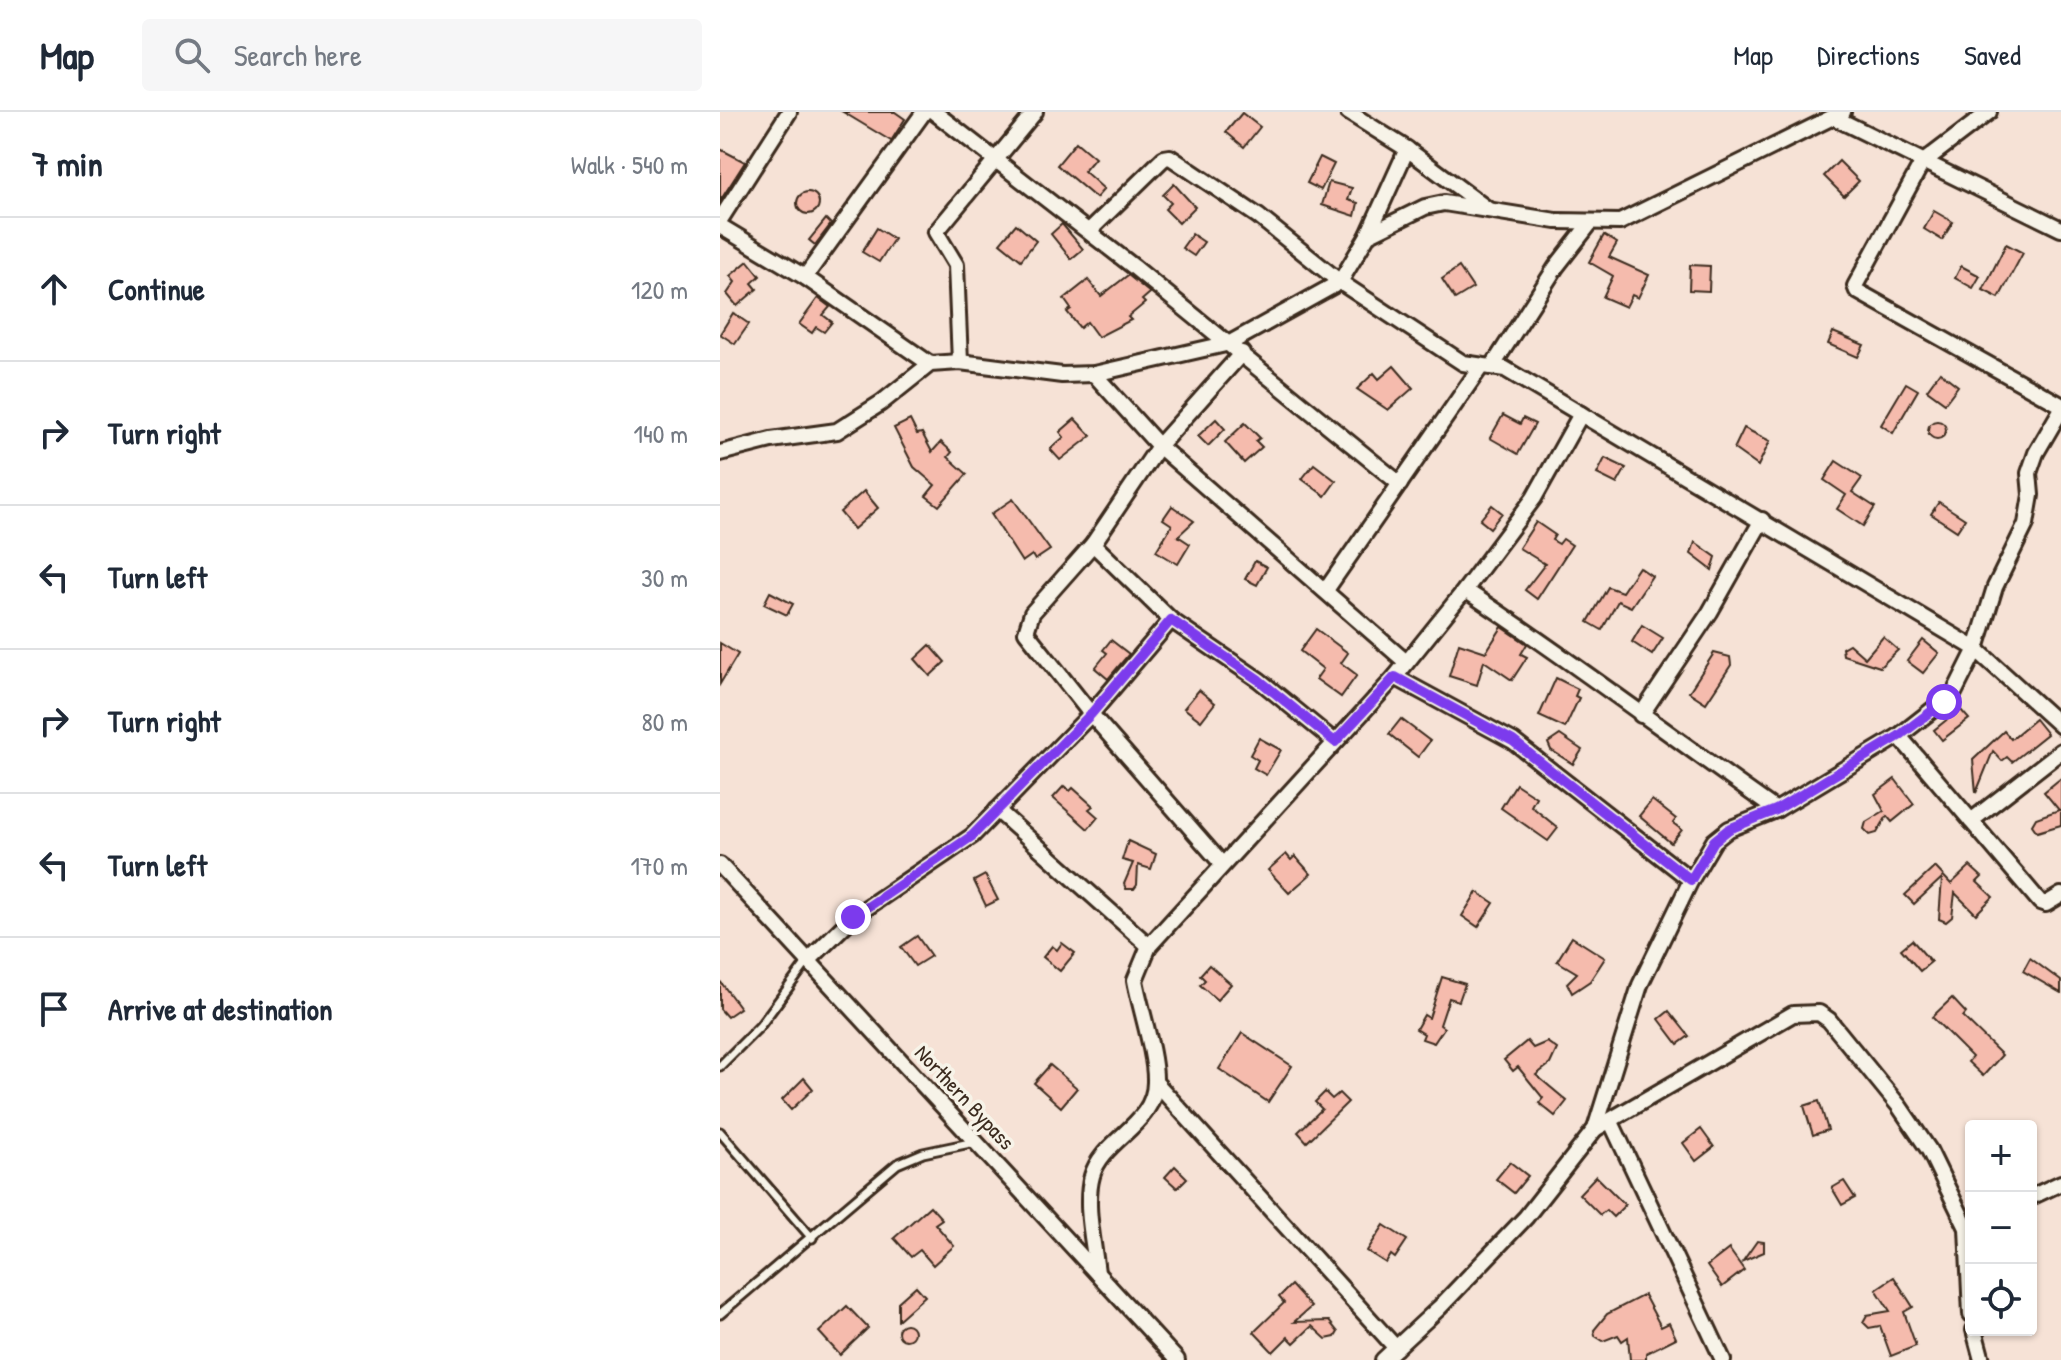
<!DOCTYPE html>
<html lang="en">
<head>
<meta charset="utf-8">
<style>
	body { margin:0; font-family:"Patrick Hand",sans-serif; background:#f6f6f7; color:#1f2937 }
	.controls { position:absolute; right:24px; bottom:24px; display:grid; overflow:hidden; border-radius:8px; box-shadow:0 2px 6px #0004 }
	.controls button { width:72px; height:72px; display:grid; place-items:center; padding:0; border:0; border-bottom:2px solid #e0e1e3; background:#fff; color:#1f2937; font:40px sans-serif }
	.stop { position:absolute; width:24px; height:24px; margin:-18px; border:6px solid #7c3aed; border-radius:50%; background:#fff }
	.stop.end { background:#7c3aed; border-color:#fff; box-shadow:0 2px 8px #0008 }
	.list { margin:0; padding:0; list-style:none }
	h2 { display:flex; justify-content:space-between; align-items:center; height:104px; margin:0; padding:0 32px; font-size:34px }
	h2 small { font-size:26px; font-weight:400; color:#747a83 }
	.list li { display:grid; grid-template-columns:52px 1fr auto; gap:24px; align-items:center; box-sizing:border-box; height:144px; padding:0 32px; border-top:2px solid #e0e1e3 }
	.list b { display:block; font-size:30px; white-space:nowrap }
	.list em { font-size:26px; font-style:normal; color:#747a83 }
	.icon { flex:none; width:44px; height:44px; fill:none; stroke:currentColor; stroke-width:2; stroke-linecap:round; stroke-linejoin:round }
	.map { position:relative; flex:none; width:1341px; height:1248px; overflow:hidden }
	header { display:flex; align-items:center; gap:48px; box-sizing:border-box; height:112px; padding:0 40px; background:#fff; border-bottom:2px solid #e0e1e3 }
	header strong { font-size:38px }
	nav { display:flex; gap:44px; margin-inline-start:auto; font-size:28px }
	.search { width:560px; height:72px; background:#f6f6f7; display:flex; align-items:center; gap:20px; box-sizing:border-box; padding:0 28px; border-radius:8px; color:#747a83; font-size:30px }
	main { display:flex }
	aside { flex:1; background:#fff }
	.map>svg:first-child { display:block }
	.building { fill:#f5bbad; stroke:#3b2a1e; stroke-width:2 }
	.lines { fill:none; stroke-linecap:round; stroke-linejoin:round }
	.service-casing { stroke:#3b2a1e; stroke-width:13 }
	.minor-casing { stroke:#3b2a1e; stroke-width:20 }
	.service { stroke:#f7f3e8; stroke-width:7 }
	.minor { stroke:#f7f3e8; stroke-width:14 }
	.route { stroke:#7c3aed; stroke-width:10 }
	.labels { text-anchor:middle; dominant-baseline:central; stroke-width:7; stroke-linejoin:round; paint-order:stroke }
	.street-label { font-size:22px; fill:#3b2a1e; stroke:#f7f3e8 }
</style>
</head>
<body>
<header>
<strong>Map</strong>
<div class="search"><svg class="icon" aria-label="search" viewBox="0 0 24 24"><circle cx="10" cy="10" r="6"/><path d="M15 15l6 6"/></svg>Search here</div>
<nav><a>Map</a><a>Directions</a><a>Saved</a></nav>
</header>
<main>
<aside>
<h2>7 min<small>Walk · 540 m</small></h2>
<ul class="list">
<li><svg class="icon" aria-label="ahead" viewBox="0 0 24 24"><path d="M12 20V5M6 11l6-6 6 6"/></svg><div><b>Continue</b></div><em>120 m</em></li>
<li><svg class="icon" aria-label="right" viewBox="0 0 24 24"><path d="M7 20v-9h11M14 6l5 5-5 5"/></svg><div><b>Turn right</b></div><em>140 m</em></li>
<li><svg class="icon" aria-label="left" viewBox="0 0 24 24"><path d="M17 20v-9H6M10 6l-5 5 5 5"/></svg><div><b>Turn left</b></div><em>30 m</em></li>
<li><svg class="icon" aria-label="right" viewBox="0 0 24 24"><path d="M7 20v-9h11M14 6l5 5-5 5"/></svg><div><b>Turn right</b></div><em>80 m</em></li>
<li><svg class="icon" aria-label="left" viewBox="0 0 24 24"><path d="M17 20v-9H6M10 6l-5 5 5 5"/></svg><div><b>Turn left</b></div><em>170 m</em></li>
<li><svg class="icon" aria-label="arrive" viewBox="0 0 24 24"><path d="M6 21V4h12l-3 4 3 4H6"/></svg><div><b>Arrive at destination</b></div></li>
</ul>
</aside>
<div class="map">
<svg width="1341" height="1248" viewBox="0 0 1341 1248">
	<rect width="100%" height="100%" fill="#f6e2d6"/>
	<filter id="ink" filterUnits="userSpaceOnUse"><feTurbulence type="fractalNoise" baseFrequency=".0125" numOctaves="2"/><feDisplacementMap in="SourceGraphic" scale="16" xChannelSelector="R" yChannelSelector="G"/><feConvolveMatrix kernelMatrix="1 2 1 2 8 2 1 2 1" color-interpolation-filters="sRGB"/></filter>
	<g filter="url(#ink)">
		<!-- building -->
		<g class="building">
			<polygon points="123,0 175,0 185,7 171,29"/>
			<polygon points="522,1 540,15 524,35 506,20"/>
			<polygon points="356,30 375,46 364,59 384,77 376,86 337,53"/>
			<polygon points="0,37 25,50 0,89"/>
			<polygon points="600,45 614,52 601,78 587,71"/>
			<polygon points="1119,49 1139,69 1124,84 1104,64"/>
			<polygon points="609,70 632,76 628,88 638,91 635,104 602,93"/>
			<polygon points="454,72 475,95 459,111 445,97 451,91 443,83"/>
			<circle cx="88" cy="91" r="11"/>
			<polygon points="1214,99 1233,110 1222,128 1204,117"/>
			<polygon points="106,107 111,112 95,133 89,128"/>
			<polygon points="296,112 316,129 301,148 280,131"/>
			<polygon points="342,112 363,137 351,147 331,122"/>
			<polygon points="157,116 174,127 159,150 142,140"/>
			<polygon points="472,122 484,130 474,144 462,136"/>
			<polygon points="884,123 897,131 889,145 929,163 918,186 912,183 906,195 883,185 893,164 869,150"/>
			<polygon points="1286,132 1303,141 1279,186 1263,178"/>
			<polygon points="28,149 40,164 32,171 37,177 17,194 7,182 15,170 10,164"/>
			<polygon points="970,153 990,154 989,179 969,178"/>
			<polygon points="1241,154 1260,164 1253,176 1235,166"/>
			<polygon points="739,155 753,176 735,187 722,167"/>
			<polygon points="408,163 430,181 422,188 425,191 408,205 411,208 378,225 367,210 360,216 347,200 351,197 344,187 368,168 381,184"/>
			<polygon points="98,186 110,195 103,203 112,210 104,220 96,215 92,221 79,212"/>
			<polygon points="13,201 29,212 15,232 0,222"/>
			<polygon points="1113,220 1144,233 1138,245 1108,232"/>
			<polygon points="674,254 693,276 668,298 637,277 654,261 659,267"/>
			<polygon points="1220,260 1238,274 1225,291 1207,278"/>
			<polygon points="1186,271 1198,278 1173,321 1161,313"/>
			<polygon points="783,303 800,312 803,306 815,312 798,342 770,326"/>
			<polygon points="355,307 371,324 340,348 330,337 344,325 340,320"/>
			<polygon points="496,307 505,317 488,334 478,324"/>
			<polygon points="190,308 197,322 202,321 212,340 221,330 232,340 228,345 247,362 219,394 206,384 215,373 194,355 174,316"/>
			<circle cx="1217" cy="318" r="9"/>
			<polygon points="525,311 540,326 536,329 542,335 524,351 505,330"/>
			<polygon points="1024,316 1050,329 1038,354 1014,337"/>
			<polygon points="885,346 906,356 897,372 877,362"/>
			<polygon points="1116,349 1142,366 1132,380 1155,395 1143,414 1117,397 1126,383 1104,368"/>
			<polygon points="594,352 616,369 605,384 582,367"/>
			<polygon points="144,379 158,396 134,417 120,400"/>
			<polygon points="293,387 330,438 315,448 312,443 302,450 271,402"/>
			<polygon points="1219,390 1245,407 1237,419 1211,402"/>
			<polygon points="772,393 782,401 770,416 760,408"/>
			<polygon points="452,394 474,409 458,424 470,432 458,452 436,439 452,413 443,407"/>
			<polygon points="816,410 835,423 832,428 839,432 843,427 852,433 817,487 805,478 825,452 799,436"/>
			<polygon points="975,430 996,445 992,458 971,442"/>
			<polygon points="535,449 547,455 537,473 525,467"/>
			<polygon points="919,455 932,464 911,495 898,489 882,518 868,510 888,475 902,480"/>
			<polygon points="50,480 73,492 67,503 44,492"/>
			<polygon points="922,513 943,526 932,543 912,530"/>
			<polygon points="782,515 807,532 801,542 807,545 792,568 764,549 757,573 729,564 739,531 766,540"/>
			<polygon points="596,517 628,541 621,551 637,563 621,585 596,567 603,557 580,539"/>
			<polygon points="1163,525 1178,538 1160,555 1123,543 1122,536 1129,532 1145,546"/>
			<polygon points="391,528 409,542 388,567 375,556 387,541 383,538"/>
			<polygon points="1203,528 1219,541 1203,561 1187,549"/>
			<polygon points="0,531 18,542 0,572"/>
			<polygon points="210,533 225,550 210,564 195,547"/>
			<polygon points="994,541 1010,545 1011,553 986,591 969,580"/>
			<polygon points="836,566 858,577 855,584 859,586 845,616 819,604"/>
			<polygon points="479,578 495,591 481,609 464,596"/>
			<polygon points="1240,597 1249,607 1222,628 1214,618"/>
			<polygon points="681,607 710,629 698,645 669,622"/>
			<polygon points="1315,607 1327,622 1292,650 1287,645 1282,649 1273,639 1256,681 1253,648 1284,619 1291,627"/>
			<polygon points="840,623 862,638 853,652 831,638 828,631"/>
			<polygon points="539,626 561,638 546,663 534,656 538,648 530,643"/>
			<polygon points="1341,666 1341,713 1317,720 1312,713 1316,706 1339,698 1324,680"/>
			<polygon points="1175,667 1194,692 1172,710 1167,704 1157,721 1150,723 1144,717 1146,710 1164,699 1155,682"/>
			<polygon points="796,672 816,685 811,694 838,716 828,729 781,696"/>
			<polygon points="344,674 350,679 353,676 373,694 369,697 378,705 368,717 333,686"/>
			<polygon points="932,688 956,707 953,711 962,718 951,731 919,704"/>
			<polygon points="408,729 436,742 431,757 418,753 417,773 414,777 406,777 404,772 413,751 402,748"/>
			<polygon points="566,742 571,748 575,744 591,762 569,781 548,758"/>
			<polygon points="1250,754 1262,765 1257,770 1273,785 1256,802 1235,781 1232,805 1226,810 1219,807 1222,766 1194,792 1185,783 1215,755 1231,772"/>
			<polygon points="265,763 278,788 266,794 254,769"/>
			<polygon points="757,780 774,791 758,815 742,804"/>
			<polygon points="197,824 211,844 195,854 181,835"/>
			<polygon points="852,825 885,846 870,869 852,881 847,871 857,861 837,849"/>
			<polygon points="1192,828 1211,850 1200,859 1181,837"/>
			<polygon points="342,831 355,841 340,859 323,845 332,834 337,838"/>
			<polygon points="1310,846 1341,869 1341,881 1303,859"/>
			<polygon points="489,853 511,872 497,888 480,873 485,868 480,863"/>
			<polygon points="722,865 745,872 739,889 729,886 720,913 724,916 714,931 702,927 704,922 696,917 704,903 709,906"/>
			<polygon points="0,869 20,896 7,905 0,897"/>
			<polygon points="1232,886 1246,901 1243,905 1282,943 1263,964 1248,950 1252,945 1212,905"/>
			<polygon points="949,899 969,924 958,932 939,907"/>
			<polygon points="522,921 572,954 548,990 499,957"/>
			<polygon points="807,929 813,936 827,930 837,937 830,952 816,963 847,989 835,1004 819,991 823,986 798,955 793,959 784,948"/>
			<polygon points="330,953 357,976 341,995 314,971"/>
			<polygon points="84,966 93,977 71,998 62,988"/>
			<polygon points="605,980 612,987 619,981 628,990 587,1030 578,1020 602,997 595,990"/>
			<polygon points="1099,989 1108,1018 1093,1023 1084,994"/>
			<polygon points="981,1017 994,1035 976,1049 963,1031"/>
			<polygon points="790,1050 808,1064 794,1081 776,1067"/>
			<polygon points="455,1054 467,1066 457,1076 445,1065"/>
			<polygon points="876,1064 905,1093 893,1105 886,1098 880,1103 859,1082"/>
			<polygon points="1124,1069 1135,1086 1122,1093 1112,1076"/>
			<polygon points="210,1094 222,1107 215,1112 234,1134 213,1153 200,1138 191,1145 174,1126"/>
			<polygon points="664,1113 687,1128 675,1146 671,1143 666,1151 647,1139"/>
			<polygon points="1037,1129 1044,1130 1044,1140 1023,1149"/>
			<polygon points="1009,1137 1024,1158 1002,1175 987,1154"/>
			<polygon points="1174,1165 1193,1195 1184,1200 1196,1234 1171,1244 1160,1214 1149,1216 1143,1210 1147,1203 1170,1199 1156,1177"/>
			<polygon points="571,1173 591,1195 574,1210 609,1209 618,1220 615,1225 606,1227 592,1214 574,1231 568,1225 553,1240 534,1220 564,1191 559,1185"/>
			<polygon points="196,1174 205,1184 178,1208 178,1190"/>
			<polygon points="924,1183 941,1215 949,1211 956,1226 926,1241 926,1248 910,1248 908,1225 902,1229 898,1223 883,1229 875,1224 874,1218 887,1202"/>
			<polygon points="127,1194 148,1216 120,1243 99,1220"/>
			<circle cx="186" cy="1220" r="8"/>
		</g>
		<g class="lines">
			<defs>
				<g id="service">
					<polyline points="0,954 40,914 88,849"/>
					<polyline points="0,1020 92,1126"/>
					<polyline points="0,1202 177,1052 203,1041 255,1030"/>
				</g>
				<g id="minor">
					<polyline points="214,0 414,155 680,372"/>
					<polyline points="628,0 687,37 766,96"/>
					<polyline points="1269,0 1202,51 1135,174 1137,179 1341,293"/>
					<polyline points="1115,6 1341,117"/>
					<polyline points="0,108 69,0"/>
					<polyline points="0,114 85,165 210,252"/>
					<polyline points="369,119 444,46 450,45 538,104 620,170 743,251 785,257 1256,537 1341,614"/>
					<polyline points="648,123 687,37"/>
					<polyline points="85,165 204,0"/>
					<polyline points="240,250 236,153 216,120 315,0"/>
					<polyline points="772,255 836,155 871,110"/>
					<polyline points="374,262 439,334 686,550"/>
					<polyline points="0,341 51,328 117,319 161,291 210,252 240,250 342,263 374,262 510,231 620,170 648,123 705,95 724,91 836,109 900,110 1123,0"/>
					<polyline points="373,432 451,508 539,568 615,630"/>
					<polyline points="606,478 760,256"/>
					<path d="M745,478C851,548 952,625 1056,698"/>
					<polyline points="675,565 793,629 971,768"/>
					<polyline points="921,603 990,500 1042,408"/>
					<polyline points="1179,624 1320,790 1326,792 1341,783"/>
					<polyline points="277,698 429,834"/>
					<polyline points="1251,709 1341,639"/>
					<polyline points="502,752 371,602 306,520 312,501 373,432 439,334 522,241"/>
					<polyline points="0,753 457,1248"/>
					<polyline points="88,849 133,805 252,724 371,602 451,508"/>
					<polyline points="436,971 676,1236"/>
					<polyline points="891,1010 1003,1248"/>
					<polyline points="875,1017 1073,902 1099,901 1109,908 1179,994 1209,1038 1247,1116 1251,1202"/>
					<polyline points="1311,1085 1341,1071"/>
					<path d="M377,1161C374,1131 364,1093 372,1064C382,1027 435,1013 435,970C436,943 420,896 415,868L429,834L675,565L745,478L814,386L861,302"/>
					<polyline points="1254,1218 1262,1248"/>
					<polyline points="663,1248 719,1196 806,1105 875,1017 920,873 971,768 994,729 1009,717 1056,698 1179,624 1234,581 1256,537 1275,475 1306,412 1311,383 1309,361 1316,341 1341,298"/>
				</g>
			</defs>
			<!-- service casing -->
			<use href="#service" class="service-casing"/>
			<!-- minor casing -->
			<use href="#minor" class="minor-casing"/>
			<!-- service -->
			<use href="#service" class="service"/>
			<!-- minor -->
			<use href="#minor" class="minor"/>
		</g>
	</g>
	<g class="lines" filter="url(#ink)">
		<!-- route -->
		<polyline class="route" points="133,805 252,724 371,602 451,508 539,568 615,630 675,565 793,629 971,768 994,729 1009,717 1056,698 1179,624 1224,590"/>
	</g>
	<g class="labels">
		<!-- street labels -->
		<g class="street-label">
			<text transform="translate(245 985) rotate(47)">Northern Bypass</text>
		</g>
	</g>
</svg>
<div class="controls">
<button>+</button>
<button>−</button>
<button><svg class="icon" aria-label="locate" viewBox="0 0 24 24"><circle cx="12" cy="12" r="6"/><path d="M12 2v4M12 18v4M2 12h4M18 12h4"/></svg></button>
</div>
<div class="stop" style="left:1224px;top:590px"></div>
<div class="stop end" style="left:133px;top:805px"></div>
</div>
</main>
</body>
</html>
